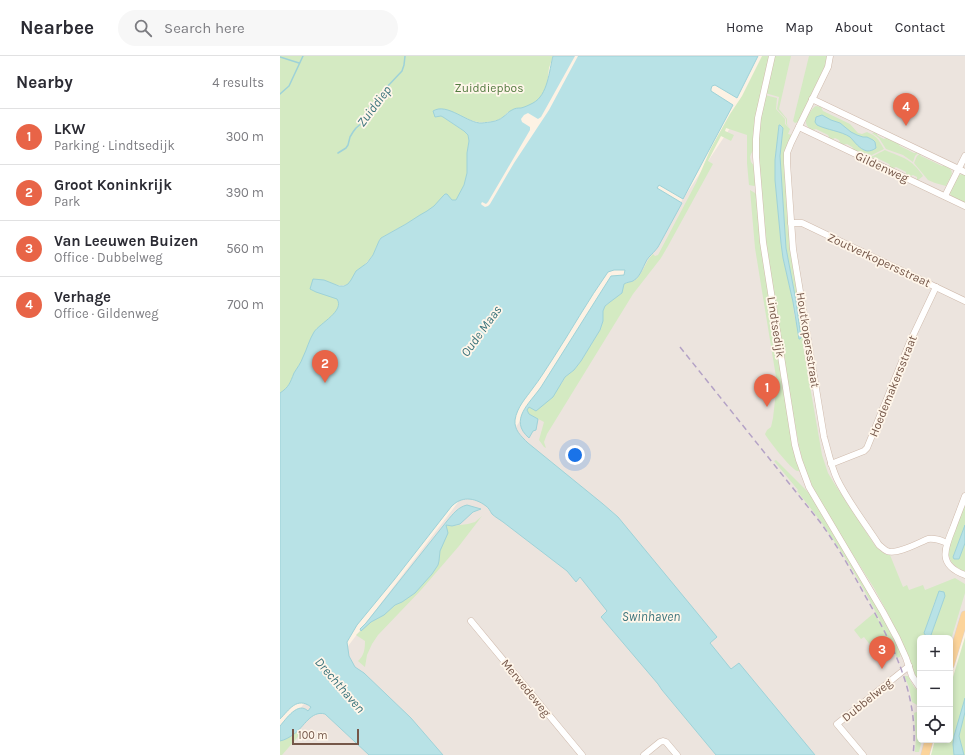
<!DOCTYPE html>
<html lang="en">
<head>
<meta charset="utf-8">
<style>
	body { margin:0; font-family:Karla,sans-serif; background:#f7f7f7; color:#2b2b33 }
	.controls { position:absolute; right:12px; bottom:12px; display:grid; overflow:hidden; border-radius:6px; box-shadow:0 2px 6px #0003 }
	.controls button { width:36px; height:36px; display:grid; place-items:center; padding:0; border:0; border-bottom:1px solid #e1e1e2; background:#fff; color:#2b2b33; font:20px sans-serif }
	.scale { position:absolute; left:12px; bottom:10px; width:67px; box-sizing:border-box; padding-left:4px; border:2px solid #755749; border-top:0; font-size:11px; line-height:14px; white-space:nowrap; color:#755749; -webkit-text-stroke:3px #fff6ea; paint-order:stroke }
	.you { position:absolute; left:295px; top:399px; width:14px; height:14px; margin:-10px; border:3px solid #fff; border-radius:50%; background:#1a73e8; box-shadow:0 0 0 6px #1a73e833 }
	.badge { display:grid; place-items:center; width:26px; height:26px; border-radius:50%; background:#e86447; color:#fff; font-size:13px; font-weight:700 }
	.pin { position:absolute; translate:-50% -33px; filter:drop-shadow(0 1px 2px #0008) }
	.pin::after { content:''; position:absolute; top:21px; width:14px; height:12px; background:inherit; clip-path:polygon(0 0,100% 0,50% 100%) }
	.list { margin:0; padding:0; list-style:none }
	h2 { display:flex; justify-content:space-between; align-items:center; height:52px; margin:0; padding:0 16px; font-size:17px }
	h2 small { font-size:13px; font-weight:400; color:#7c7c81 }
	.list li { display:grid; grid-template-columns:26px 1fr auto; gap:12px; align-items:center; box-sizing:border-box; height:56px; padding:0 16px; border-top:1px solid #e1e1e2 }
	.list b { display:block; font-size:15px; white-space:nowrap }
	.list p { margin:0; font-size:13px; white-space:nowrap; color:#7c7c81 }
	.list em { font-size:13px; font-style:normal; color:#7c7c81 }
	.icon { flex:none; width:22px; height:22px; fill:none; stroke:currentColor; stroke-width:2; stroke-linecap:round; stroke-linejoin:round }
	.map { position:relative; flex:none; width:685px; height:699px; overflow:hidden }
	header { display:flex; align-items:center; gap:24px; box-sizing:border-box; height:56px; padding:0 20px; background:#fff; border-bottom:1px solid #e1e1e2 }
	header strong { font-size:19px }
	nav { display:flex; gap:22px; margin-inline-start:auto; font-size:14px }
	.search { width:280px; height:36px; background:#f7f7f7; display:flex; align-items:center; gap:10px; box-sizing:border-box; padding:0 14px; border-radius:22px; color:#7c7c81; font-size:15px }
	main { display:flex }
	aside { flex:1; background:#fff }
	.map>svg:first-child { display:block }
	.industrial { fill:#ece4de }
	.green { fill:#d4eac2; fill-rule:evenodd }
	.water { fill:#b8e2e6; stroke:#9ed2d8 }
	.pier { fill:#fdf2e4 }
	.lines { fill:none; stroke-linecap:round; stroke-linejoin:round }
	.stream { stroke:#9ed2d8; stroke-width:1.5 }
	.minor-casing { stroke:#d0bbad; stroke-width:7 }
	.major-casing { stroke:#dbd3d0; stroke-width:9 }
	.minor { stroke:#fff; stroke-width:6 }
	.major { stroke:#fcd49b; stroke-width:8 }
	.rail { stroke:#b4a2c6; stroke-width:1.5; stroke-dasharray:6 4; stroke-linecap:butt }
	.labels { text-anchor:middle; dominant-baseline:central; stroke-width:3.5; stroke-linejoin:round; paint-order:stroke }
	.park-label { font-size:12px; fill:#547b41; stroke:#fff6ea }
	.street-label { font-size:12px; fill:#755749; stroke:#fff6ea }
	.water-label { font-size:13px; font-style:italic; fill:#3c747c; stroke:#fff6ea }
</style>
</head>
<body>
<header>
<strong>Nearbee</strong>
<div class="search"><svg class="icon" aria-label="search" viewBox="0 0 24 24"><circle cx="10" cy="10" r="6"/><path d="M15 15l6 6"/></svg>Search here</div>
<nav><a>Home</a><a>Map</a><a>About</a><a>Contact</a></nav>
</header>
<main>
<aside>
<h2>Nearby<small>4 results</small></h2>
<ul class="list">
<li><span class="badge">1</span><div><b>LKW</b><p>Parking · Lindtsedijk</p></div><em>300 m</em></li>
<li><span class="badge">2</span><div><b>Groot Koninkrijk</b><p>Park</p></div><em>390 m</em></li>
<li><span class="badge">3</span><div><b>Van Leeuwen Buizen</b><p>Office · Dubbelweg</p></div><em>560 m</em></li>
<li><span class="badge">4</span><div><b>Verhage</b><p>Office · Gildenweg</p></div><em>700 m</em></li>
</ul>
</aside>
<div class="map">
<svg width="685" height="699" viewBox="0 0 685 699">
	<rect width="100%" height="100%" fill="#fdf2e4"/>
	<!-- industrial -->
	<polygon class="industrial" points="498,0 685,0 685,565 670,615 670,582 640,582 640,684 650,684 646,699 0,699 0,679 355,215"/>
	<!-- green -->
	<g class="green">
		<path d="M0,0H273L269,12L264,57L228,56C218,66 218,64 206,66C190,69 178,54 162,54C158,54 156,53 153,55L156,61L161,60L163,61L184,75L188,79L189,85L187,97V117L184,129L180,139L176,144L133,164L101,182L99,185L93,199L68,228C57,233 46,223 33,223L67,233L0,439Z"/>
		<path d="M482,0H490L474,93L471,98L470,101L471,106L475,111L476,129L474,130L469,129L467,107V79L446,72L445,75L454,79L451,85L441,80L428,105L433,108L388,190L381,202L353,238L267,378L264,386L266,392L264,391L259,384L264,366L249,358L247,354L249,351L282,327L285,321L294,314L301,305L320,274L323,265V255L325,250L330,246L342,237L344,228C347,226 351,226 354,225C363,219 365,205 373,198L375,200L378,199L416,127L431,92L450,58L462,40Z"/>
		<polygon points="494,0 511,0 499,53 507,63 507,68 509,71 506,68 506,63 497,53 499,41 485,37"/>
		<polygon points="529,0 548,0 545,10 518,66 515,67 513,65"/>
		<path d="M485,39L497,42L496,53L505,63V68L510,73L508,78L512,79L505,95L526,289L523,290L542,399L548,417L554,427L596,491L605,498L610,499L623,531L627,529L629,534L643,529L645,534L675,522L685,528V537L670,587V582H640V627L633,619L616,574L607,556L594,532L556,472L532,430L523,407L519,390L513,358L486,188L478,101L479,68ZM499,69H500L503,73L500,100L506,192L516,245L521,282L520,283L514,258L513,246L503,202L501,187L495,124V104ZM665,540L651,579L646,580L644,577L655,545Z"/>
		<path d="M536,50L541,51L543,55L570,68L578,77L582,78L587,76C598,81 598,83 604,93L592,99L577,95L576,96L572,93L573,92L572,91L567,88L562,89L558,87L560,86L559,84L555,82L551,84L547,82L549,81L548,79L536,73L533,74C530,73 527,71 526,67C525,62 532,52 536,50ZM542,59L551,64L560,67L571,76L577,79L583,81H587L593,84L596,92C593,94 591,95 587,95C579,93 575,86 570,81C561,74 547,74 537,69L535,62L536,61Z"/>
		<polygon points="597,76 599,77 597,78 598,80 604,83 608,81 621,88 619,89 620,90 634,97 639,96 635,100 633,106 623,99 606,93 599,82 592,77"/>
		<path d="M605,94C623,102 631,102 643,120L637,125L636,124L637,123V121L633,119L628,121L625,119L626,118V116L616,111L611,113L608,111L610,110L609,108L595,101L590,103L580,98L593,100Z"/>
		<path d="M641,97L642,98L640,99L641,100L662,110L664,109C677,115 671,120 666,130L655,127L648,124L634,107L637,100Z"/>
		<path d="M682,118L685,119V147C678,144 671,143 669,135L677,120Z"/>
		<path d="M470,134L475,137L477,140L520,415C519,415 518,415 517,415C511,413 488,384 485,378L487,374L491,371L493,362L497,327L475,192Z"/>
		<path d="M496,404L529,437L613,578L621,597L620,601L617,602C600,561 577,519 552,482C541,465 529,450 517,435L518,434L494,405Z"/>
		<path d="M685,449V469L673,501L679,503L685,487V517C671,508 666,503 670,486Z"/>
		<path d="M202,460L179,490L141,534L98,579L92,588L87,599L85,611L78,605C84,600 85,593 85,585L76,579L91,566L104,559L115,549L122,546L135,537L151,518L158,509L159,505L160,495L166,469L172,470L188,468L195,466Z"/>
		<path d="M594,557L604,573L611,589C606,586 603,585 597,587L595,592V595L584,581L581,583L574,574Z"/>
		<polygon points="685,581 685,699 684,699 680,686 674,696 674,699 651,699 655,684 670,684 670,631"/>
		<polygon points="624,620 628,620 634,631 640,637 640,650 637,649 632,646 629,631"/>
		<polygon points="636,656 640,657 640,684 642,684 639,696 635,696 635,695 636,682 634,657"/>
		<path d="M23,675L2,699H0V685C8,682 14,676 23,675Z"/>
	</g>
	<!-- water -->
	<g class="water">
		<path d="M273,0H478L457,42L435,29L432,30L431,33V35L453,49L403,143L379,129L377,132L402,147L378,191C375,195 372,198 369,201C363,208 362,220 353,225C351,226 347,226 344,228L342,237L330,246L325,250L323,255V265L320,274L301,305L294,314L285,321L273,341L256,355L249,351L247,354L249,358L258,363L256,374L253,375L249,382C228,364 250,347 261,331L331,220L344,219L345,214H334L328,216C308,244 291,275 272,304C266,313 260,323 253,332C246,342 237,351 235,364C234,374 241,380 248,387L323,448L338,461L437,581L430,587L451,613L459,607L535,699H436L382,634L378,628L321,561L327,555L300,521L296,526L287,515L223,466C219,463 215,461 212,458C210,455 209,452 206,450C194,441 181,440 171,451L114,524L77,569L67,586L69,600L75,611L84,617L131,662L163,699H89L45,658C31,654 24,671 14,678C10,681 5,684 0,685V670C6,663 18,645 28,655L31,651C17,640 9,654 0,663V337C9,331 10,327 14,317C17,312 21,307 23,301C27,293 29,284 34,276C40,267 65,255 57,243L36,236L30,233L33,223L44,224L59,230H64L68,228L71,224L76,215L87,207L93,199L99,185L101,182L126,168L140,159L147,155L154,150L163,140L165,138H167L172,144H176L184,129L187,117V97L189,85L188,79L184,75L163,61L161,60L155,61L153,55C167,46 188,68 202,67C209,66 217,66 223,61C226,59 229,55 232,54C235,52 238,52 241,52C245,51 249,49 253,47C268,39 269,15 273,0Z"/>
		<path d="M542,59L551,64L560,67L571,76L577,79L583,81H587L593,84L595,86L596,92C593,94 591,95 587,95C579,93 575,86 570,81C561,75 547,74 537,69L535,66L536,61Z"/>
		<polygon points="499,69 500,69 503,72 500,100 506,192 516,245 521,282 520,283 519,283 513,246 503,202 501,187 495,124 495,104"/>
		<path d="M187,449L201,453L193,456L180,468L172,470L166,469L168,477L160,495L159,505L158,509L152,518L135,537L122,546L115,549L104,559L91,566L81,575L80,573L86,567L167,465C173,458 178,451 187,449Z"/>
		<polygon points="685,469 685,487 679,503 674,503 673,501"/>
		<polygon points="659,535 664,536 665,540 651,579 650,580 646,580 644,577"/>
		<polygon points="685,642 685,656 679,680 684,699 674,699 673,688 674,680"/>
	</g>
	<!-- pier -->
	<polygon class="pier" points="295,0 298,0 269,54 234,107 210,148 208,150 205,151 202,149 201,148 202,146 206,148 208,146 250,74 250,71 242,66 241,63 244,59 248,57 258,63 261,61"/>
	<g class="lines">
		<!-- stream -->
		<g class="stream">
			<polyline points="0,1 19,7"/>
			<polyline points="0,38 9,30 23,0"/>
			<polyline points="58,97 66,92 68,89 70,81 73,76 76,72 83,66 84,60 89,52 106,32 122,15 124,9 125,0"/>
		</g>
		<defs>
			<g id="minor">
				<polyline points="492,0 478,62 476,83 476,101 483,186 515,389 519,404 529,431 603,556 617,582 626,602 632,620 640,632"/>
				<path d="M550,0L548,11L511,87L507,97V107L513,193L544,381C548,395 551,410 557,423C568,446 585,467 599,489C602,491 604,494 607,495C617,499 638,487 648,483C655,482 660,484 667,487"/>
				<polyline points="532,43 685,116"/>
				<polyline points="519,71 685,150"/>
				<polyline points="665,140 685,100"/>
				<polyline points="511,167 522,167 685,245"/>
				<polyline points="551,408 584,395 587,392 629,288 656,231"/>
				<path d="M685,440C681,451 677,461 673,472C664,494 658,509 685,519"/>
				<polyline points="191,565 302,699"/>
				<polyline points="364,699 380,686 383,685 386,686 397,699"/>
				<polyline points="583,699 557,668 629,610"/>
			</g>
			<g id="major">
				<polyline points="670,609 685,559"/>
				<polyline points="645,699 649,684"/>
			</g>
		</defs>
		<!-- minor casing -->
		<use href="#minor" class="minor-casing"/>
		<!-- major casing -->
		<use href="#major" class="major-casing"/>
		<!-- minor -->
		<use href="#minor" class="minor"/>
		<!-- major -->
		<use href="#major" class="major"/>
		<!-- rail -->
		<path class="rail" d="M400,291L540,466C556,488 570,512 583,536C612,587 640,639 633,699"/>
	</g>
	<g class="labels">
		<!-- park labels -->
		<g class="park-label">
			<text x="209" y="32">Zuiddiepbos</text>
		</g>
		<!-- street labels -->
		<g class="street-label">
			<text transform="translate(602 111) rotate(25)">Gildenweg</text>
			<text transform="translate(599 204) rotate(25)">Zoutverkopersstraat</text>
			<text transform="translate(496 271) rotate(81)">Lindtsedijk</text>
			<text transform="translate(528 284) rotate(81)">Houtkopersstraat</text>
			<text transform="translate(613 330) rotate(-68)">Hoedemakersstraat</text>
			<text transform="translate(246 632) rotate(51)">Merwedeweg</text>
			<text transform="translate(587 644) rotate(-39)">Dubbelweg</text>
		</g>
		<!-- water labels -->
		<g class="water-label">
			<text transform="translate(94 50) rotate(-53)">Zuiddiep</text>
			<text transform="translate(201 275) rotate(-54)">Oude Maas</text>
			<text x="371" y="560">Swinhaven</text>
			<text transform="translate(60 629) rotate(49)">Drechthaven</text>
		</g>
	</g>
</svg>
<div class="controls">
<button>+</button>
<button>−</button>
<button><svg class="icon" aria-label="locate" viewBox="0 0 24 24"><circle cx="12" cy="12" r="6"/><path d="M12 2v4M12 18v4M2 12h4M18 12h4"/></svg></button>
</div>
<div class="scale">100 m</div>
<div class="you"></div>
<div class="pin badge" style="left:487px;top:351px">1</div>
<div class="pin badge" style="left:45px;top:327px">2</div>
<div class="pin badge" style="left:602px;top:613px">3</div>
<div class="pin badge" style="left:626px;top:70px">4</div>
</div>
</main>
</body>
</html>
